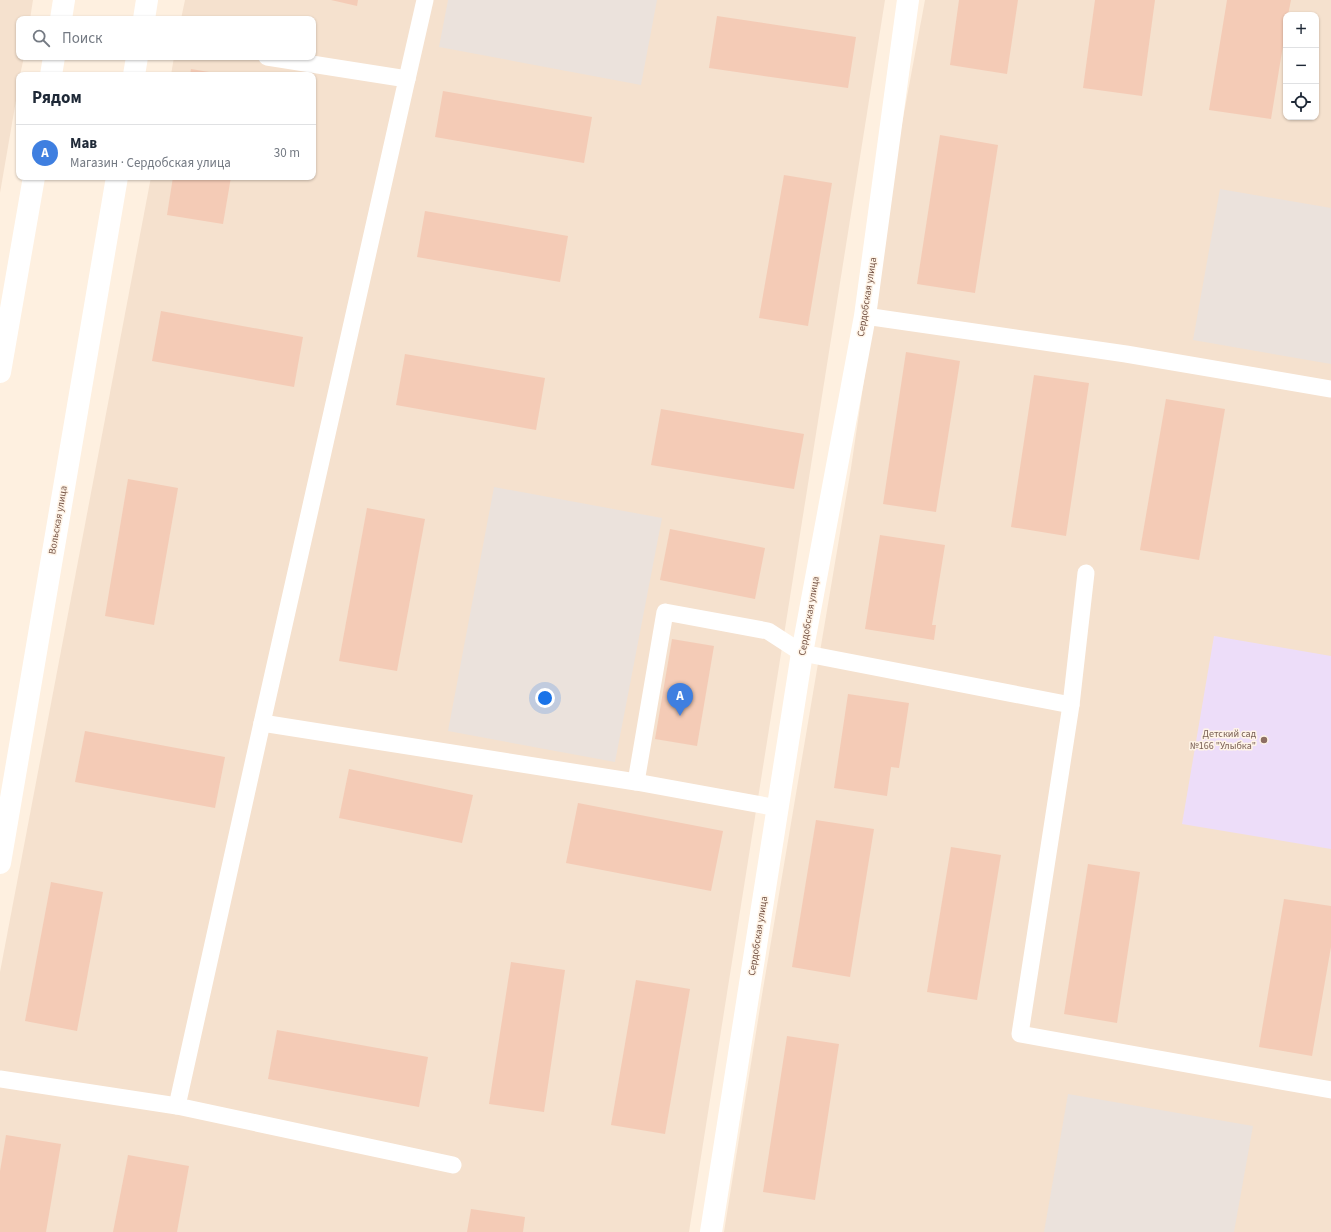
<!DOCTYPE html>
<html lang="ru">
<head>
<meta charset="utf-8">
<style>
	body { margin:0; font-family:"Source Sans 3",sans-serif; background:#f6f6f7; color:#1f2937 }
	.controls { position:absolute; right:12px; top:12px; display:grid; overflow:hidden; border-radius:8px; box-shadow:0 1px 3px #0004 }
	.controls button { width:36px; height:36px; display:grid; place-items:center; padding:0; border:0; border-bottom:1px solid #e0e1e3; background:#fff; color:#1f2937; font:20px sans-serif }
	.you { position:absolute; left:545px; top:698px; width:14px; height:14px; margin:-10px; border:3px solid #fff; border-radius:50%; background:#1a73e8; box-shadow:0 0 0 6px #1a73e833 }
	.badge { display:grid; place-items:center; width:26px; height:26px; border-radius:50%; background:#ef5c3d; color:#fff; font-size:13px; font-weight:700 }
	.pin { position:absolute; translate:-50% -33px; filter:drop-shadow(0 1px 2px #0008) }
	.pin::after { content:''; position:absolute; top:21px; width:14px; height:12px; background:inherit; clip-path:polygon(0 0,100% 0,50% 100%) }
	.list { margin:0; padding:0; list-style:none }
	h2 { display:flex; justify-content:space-between; align-items:center; height:52px; margin:0; padding:0 16px; font-size:17px }
	h2 small { font-size:13px; font-weight:400; color:#747a83 }
	.list li { display:grid; grid-template-columns:26px 1fr auto; gap:12px; align-items:center; box-sizing:border-box; height:56px; padding:0 16px; border-top:1px solid #e0e1e3 }
	.list b { display:block; font-size:15px; white-space:nowrap }
	.list p { margin:0; font-size:13px; white-space:nowrap; color:#747a83 }
	.list em { font-size:13px; font-style:normal; color:#747a83 }
	.icon { flex:none; width:22px; height:22px; fill:none; stroke:currentColor; stroke-width:2; stroke-linecap:round; stroke-linejoin:round }
	.map { position:relative; flex:none; width:1331px; height:1232px; overflow:hidden }
	.search { position:absolute; background:#fff; box-shadow:0 1px 3px #0004; left:16px; top:16px; width:300px; height:44px; display:flex; align-items:center; gap:10px; box-sizing:border-box; padding:0 14px; border-radius:8px; color:#747a83; font-size:15px }
	.panel { position:absolute; background:#fff; box-shadow:0 1px 3px #0004; left:16px; top:72px; width:300px; height:108px; border-radius:8px }
	.map>svg:first-child { display:block }
	.residential { fill:#f5e1ce; fill-rule:evenodd }
	.industrial { fill:#ebe2dc }
	.education { fill:#edddf9 }
	.building { fill:#f4cbb6 }
	.lines { fill:none; stroke-linecap:round; stroke-linejoin:round }
	.service { stroke:#fff; stroke-width:17 }
	.minor { stroke:#fff; stroke-width:22 }
	.secondary { stroke:#fff; stroke-width:22 }
	.education-dot { fill:#8d6e63; stroke:#fff4e7; stroke-width:1.5 }
	.labels { text-anchor:middle; dominant-baseline:central; stroke-width:3; stroke-linejoin:round; paint-order:stroke }
	.street-label { font-size:10px; fill:#755446; stroke:#fff4e7 }
	.education-label { font-size:10px; fill:#785e54; stroke:#fff4e7; text-anchor:end }
</style>
</head>
<body>
<div class="map">
<svg width="1331" height="1232" viewBox="0 0 1331 1232">
	<rect width="100%" height="100%" fill="#fef0e0"/>
	<!-- residential -->
	<g class="residential">
		<polygon points="0,0 33,0 30,19 19,19 19,57 24,57 20,75 19,75 19,83 0,193"/>
		<polygon points="185,0 885,0 689,1232 0,1232 0,972 151,177 313,177 313,75 171,75 174,57 313,57 313,19 181,19"/>
		<path d="M925,0H1331V1232H724L762,995L851,468L901,129ZM1286,15H1316V117H1286Z"/>
	</g>
	<!-- industrial -->
	<g class="industrial">
		<polygon points="448,0 657,0 641,85 439,47"/>
		<polygon points="1220,189 1331,208 1331,364 1193,340"/>
		<polygon points="494,487 662,518 615,762 448,731"/>
		<polygon points="1068,1094 1253,1126 1234,1232 1044,1232"/>
	</g>
	<!-- education -->
	<polygon class="education" points="1214,636 1331,656 1331,849 1182,824"/>
	<!-- building -->
	<g class="building">
		<polygon points="331,0 358,0 357,6"/>
		<polygon points="959,0 1018,0 1007,74 950,65"/>
		<polygon points="1095,0 1155,0 1142,96 1083,88"/>
		<polygon points="1227,0 1291,0 1288,15 1286,15 1286,27 1271,119 1209,110"/>
		<polygon points="717,16 856,37 848,88 709,68"/>
		<polygon points="191,69 221,74 221,75 190,75"/>
		<polygon points="443,91 592,117 584,163 435,137"/>
		<polygon points="940,135 998,145 975,293 917,284"/>
		<polygon points="784,175 832,183 808,326 759,318"/>
		<polygon points="173,177 231,177 223,224 167,215"/>
		<polygon points="425,211 568,236 560,282 417,257"/>
		<polygon points="161,311 303,337 294,387 152,361"/>
		<polygon points="906,352 960,361 936,512 883,504"/>
		<polygon points="405,354 545,378 536,430 396,405"/>
		<polygon points="1034,375 1089,383 1066,536 1011,527"/>
		<polygon points="1166,399 1225,409 1199,560 1140,550"/>
		<polygon points="661,409 804,434 794,489 651,465"/>
		<polygon points="128,479 178,488 154,625 105,616"/>
		<polygon points="367,508 425,519 397,671 339,661"/>
		<polygon points="670,529 765,548 755,599 660,580"/>
		<polygon points="880,535 945,545 932,625 936,625 934,640 865,629"/>
		<polygon points="672,639 714,646 697,746 655,739"/>
		<polygon points="848,694 909,703 899,768 891,767 887,796 834,788"/>
		<polygon points="85,731 225,757 215,808 75,782"/>
		<polygon points="349,769 473,795 462,843 339,818"/>
		<polygon points="578,803 723,831 711,891 566,863"/>
		<polygon points="816,820 874,829 850,977 792,967"/>
		<polygon points="951,847 1001,855 977,1000 927,992"/>
		<polygon points="1088,864 1140,872 1117,1023 1064,1014"/>
		<polygon points="51,882 103,892 77,1031 25,1021"/>
		<polygon points="1284,899 1331,906 1331,947 1312,1056 1259,1047"/>
		<polygon points="511,962 565,970 544,1112 489,1104"/>
		<polygon points="636,980 690,989 665,1134 611,1125"/>
		<polygon points="277,1030 428,1057 419,1107 268,1079"/>
		<polygon points="787,1036 839,1044 815,1200 763,1192"/>
		<polygon points="6,1135 61,1144 46,1232 0,1232 0,1171"/>
		<polygon points="128,1155 189,1166 177,1232 113,1232"/>
		<polygon points="471,1209 525,1217 523,1232 467,1232"/>
	</g>
	<g class="lines">
		<!-- service -->
		<g class="service">
			<polyline points="267,57 407,79 262,723 636,782 665,612 768,631 802,653 1071,705 1020,1034 1331,1090"/>
			<polyline points="407,79 425,0"/>
			<polyline points="865,316 1126,354 1331,389"/>
			<polyline points="1071,705 1086,573"/>
			<polyline points="262,723 177,1106 453,1165"/>
			<polyline points="636,782 778,808"/>
			<polyline points="0,1079 177,1106"/>
		</g>
		<!-- minor -->
		<polyline class="minor" points="711,1232 802,653 865,316 908,0"/>
		<!-- secondary -->
		<g class="secondary">
			<polyline points="61,19 64,0"/>
			<polyline points="144,19 147,0"/>
			<polyline points="51,75 54,57"/>
			<polyline points="134,75 137,57"/>
			<polyline points="0,372 34,177"/>
			<polyline points="0,863 117,177"/>
		</g>
	</g>
	<!-- markers -->
	<circle class="education-dot" cx="1264" cy="740" r="4"/>
	<g class="labels">
		<!-- street labels -->
		<g class="street-label">
			<text transform="translate(867 297) rotate(-81)">Сердобская улица</text>
			<text transform="translate(58 520) rotate(-80)">Вольская улица</text>
			<text transform="translate(809 616) rotate(-80)">Сердобская улица</text>
			<text transform="translate(758 936) rotate(-81)">Сердобская улица</text>
		</g>
		<!-- education labels -->
		<g class="education-label">
			<text x="1256" y="734">Детский сад<tspan x="1256" dy="12">№166 "Улыбка"</tspan></text>
		</g>
	</g>
</svg>
<div class="controls">
<button>+</button>
<button>−</button>
<button><svg class="icon" aria-label="locate" viewBox="0 0 24 24"><circle cx="12" cy="12" r="6"/><path d="M12 2v4M12 18v4M2 12h4M18 12h4"/></svg></button>
</div>
<div class="you"></div>
<div class="pin badge" style="left:680px;top:716px;background:#3f7fe0">A</div>
<div class="search"><svg class="icon" aria-label="search" viewBox="0 0 24 24"><circle cx="10" cy="10" r="6"/><path d="M15 15l6 6"/></svg>Поиск</div>
<section class="panel">
<h2>Рядом<small></small></h2>
<ul class="list">
<li><span class="badge" style="background:#3f7fe0">A</span><div><b>Мав</b><p>Магазин · Сердобская улица</p></div><em>30 m</em></li>
</ul>
</section>
</div>
</body>
</html>
